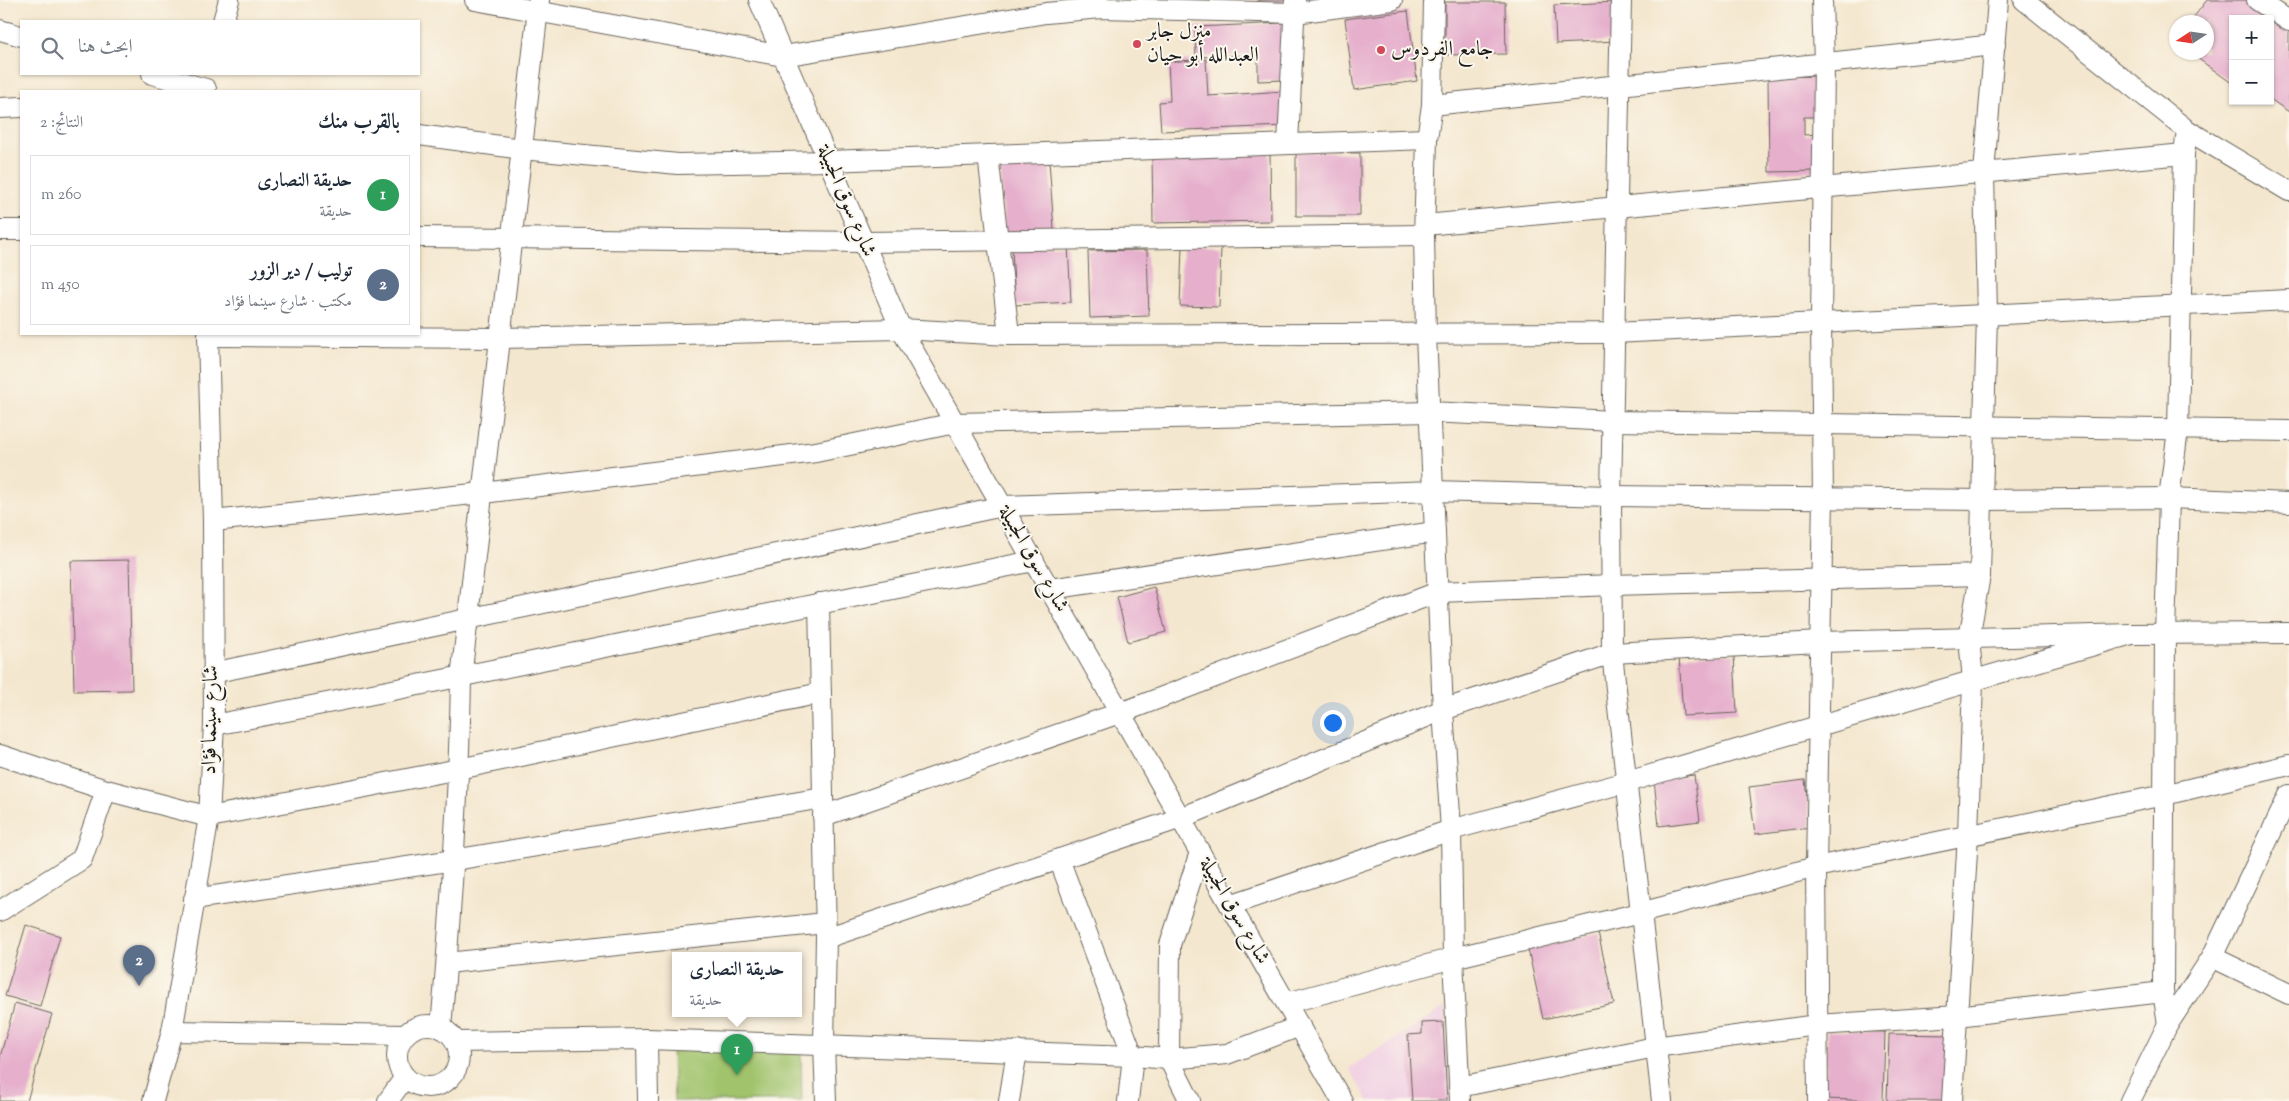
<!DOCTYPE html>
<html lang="ar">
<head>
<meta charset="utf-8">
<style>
	body { margin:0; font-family:"Sorts Mill Goudy",Amiri,serif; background:#f6f6f7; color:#1f2937; direction:rtl }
	.controls { position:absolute; right:15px; top:15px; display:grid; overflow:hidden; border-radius:0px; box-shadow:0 1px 4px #0004 }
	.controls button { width:45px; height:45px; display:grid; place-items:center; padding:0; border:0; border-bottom:1px solid #e0e1e3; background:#fff; color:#1f2937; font:25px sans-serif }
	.compass { position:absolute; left:2169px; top:15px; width:45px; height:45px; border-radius:50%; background:#fff; box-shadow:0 1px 4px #0004; rotate:258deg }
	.you { position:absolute; left:1332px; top:722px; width:18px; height:18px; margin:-12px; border:4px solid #fff; border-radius:50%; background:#1a73e8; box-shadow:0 0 0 8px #1a73e833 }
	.badge { display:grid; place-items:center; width:32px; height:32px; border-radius:50%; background:#db2777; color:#fff; font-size:16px; font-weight:700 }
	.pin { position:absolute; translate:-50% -41px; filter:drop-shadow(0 1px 2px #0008) }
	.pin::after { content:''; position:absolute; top:26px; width:18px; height:15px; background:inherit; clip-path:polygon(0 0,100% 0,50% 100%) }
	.popup { position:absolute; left:672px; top:952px; width:130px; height:65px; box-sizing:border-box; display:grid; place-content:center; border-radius:0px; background:#fff; filter:drop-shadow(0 1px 4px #0005); font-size:16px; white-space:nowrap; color:#747a83 }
	.popup b { font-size:19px; color:#1f2937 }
	.popup::after { content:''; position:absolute; left:50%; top:100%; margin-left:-10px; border:10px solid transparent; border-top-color:#fff }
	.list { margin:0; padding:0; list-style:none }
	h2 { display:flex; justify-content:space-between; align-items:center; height:65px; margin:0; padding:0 20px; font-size:21px }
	h2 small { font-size:16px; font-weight:400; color:#747a83 }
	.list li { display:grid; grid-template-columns:32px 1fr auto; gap:15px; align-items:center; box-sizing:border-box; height:80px; margin:0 10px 10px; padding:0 10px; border:1px solid #e0e1e3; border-radius:0px }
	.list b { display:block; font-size:19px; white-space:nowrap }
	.list p { margin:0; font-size:16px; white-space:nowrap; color:#747a83 }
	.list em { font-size:16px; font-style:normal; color:#747a83 }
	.icon { flex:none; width:28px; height:28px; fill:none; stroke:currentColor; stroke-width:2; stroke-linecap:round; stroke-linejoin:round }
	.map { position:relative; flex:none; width:2289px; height:1101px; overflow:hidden; direction:ltr }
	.search { position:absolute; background:#fff; box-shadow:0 1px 4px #0004; left:20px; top:20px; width:400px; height:55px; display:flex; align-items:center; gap:12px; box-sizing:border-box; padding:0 18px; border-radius:0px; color:#747a83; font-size:19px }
	.panel { position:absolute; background:#fff; box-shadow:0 1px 4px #0004; left:20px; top:90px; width:400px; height:245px; border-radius:0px; direction:rtl }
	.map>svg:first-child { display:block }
	.built { fill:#f1d0e3 }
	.green { fill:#a0c36c; stroke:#5e7044 }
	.building { fill:#e6b0cd }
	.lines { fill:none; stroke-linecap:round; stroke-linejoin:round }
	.minor-casing { stroke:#68635b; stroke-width:22 }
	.minor { stroke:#fff; stroke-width:20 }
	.poi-dot { fill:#d1495b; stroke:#fbf7ec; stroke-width:2 }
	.labels { text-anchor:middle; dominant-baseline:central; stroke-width:4; stroke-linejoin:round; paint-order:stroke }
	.poi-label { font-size:21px; fill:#1c1c1c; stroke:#fbf7ec; text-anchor:start }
	.street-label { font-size:21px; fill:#1c1c1c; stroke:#fbf7ec }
</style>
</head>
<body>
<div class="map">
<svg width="2289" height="1101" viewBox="0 0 2289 1101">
	<rect width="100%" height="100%" fill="#fbf7ec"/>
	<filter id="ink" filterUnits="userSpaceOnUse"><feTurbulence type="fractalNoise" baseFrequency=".02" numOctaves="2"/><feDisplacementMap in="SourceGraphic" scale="10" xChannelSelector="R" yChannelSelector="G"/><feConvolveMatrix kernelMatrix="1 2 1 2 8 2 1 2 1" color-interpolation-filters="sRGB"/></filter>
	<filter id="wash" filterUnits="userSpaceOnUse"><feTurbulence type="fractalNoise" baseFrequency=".0096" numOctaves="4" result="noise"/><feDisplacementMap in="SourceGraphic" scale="20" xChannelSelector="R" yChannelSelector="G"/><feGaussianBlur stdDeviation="1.12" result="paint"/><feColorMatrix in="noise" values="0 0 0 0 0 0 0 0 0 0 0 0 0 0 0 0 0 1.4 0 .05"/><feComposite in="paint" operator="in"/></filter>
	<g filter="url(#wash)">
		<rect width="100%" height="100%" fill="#f4e7cf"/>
		<!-- built -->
		<polygon class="built" points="1445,1007 1450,1101 1368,1101 1349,1068"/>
		<!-- green -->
		<polygon class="green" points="801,1048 802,1101 674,1101 672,1050"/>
		<g id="blocks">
			<!-- building -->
			<g class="building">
				<polygon points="1258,0 1287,0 1287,6 1259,6"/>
				<polygon points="2207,0 2252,0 2289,27 2289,112 2270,99 2270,19 2233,19 2233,84 2189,52 2206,52 2206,22 2190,22"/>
				<polygon points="1445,2 1505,2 1506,54 1445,55"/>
				<polygon points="1615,2 1617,41 1556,44 1554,5"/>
				<polygon points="1408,11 1417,81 1354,90 1345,19"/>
				<polygon points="1284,23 1286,80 1258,81 1258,55 1196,57 1195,27"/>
				<polygon points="1206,59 1208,96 1285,91 1285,126 1161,131 1159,102 1170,101 1168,62"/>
				<polygon points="1822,76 1822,117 1804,117 1804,135 1817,134 1818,171 1769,172 1768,77"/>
				<polygon points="1296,152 1360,153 1360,216 1296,216"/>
				<polygon points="1270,153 1271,221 1153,223 1152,155"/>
				<polygon points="1049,161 1054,230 1005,234 999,165"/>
				<polygon points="1068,245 1071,302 1015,305 1012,248"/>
				<polygon points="1182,245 1221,247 1219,307 1180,306"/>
				<polygon points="1147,250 1149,316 1090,318 1088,251"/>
				<polygon points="129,560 132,690 74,691 71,561"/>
				<polygon points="1154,587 1166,632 1128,642 1117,597"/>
				<polygon points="1734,654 1737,713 1683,716 1679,656"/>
				<polygon points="1694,775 1700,821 1659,826 1654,780"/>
				<polygon points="1805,780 1811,827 1755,834 1749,787"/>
				<polygon points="26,925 60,936 40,1006 5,996"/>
				<polygon points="1598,933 1614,1004 1543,1019 1528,949"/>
				<polygon points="15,1003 52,1014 27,1101 0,1101 0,1057"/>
				<polygon points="1443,1022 1447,1101 1412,1101 1408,1035 1422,1034 1422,1023"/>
				<polygon points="1827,1031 1885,1032 1883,1101 1825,1099"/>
				<polygon points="1889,1034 1950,1035 1949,1101 1887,1101"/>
			</g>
		</g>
	</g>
	<g filter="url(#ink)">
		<use href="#blocks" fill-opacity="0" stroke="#68635b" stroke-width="1"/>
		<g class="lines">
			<defs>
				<g id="minor">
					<polyline points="475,0 783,56 1046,13 1101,8 1295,13 1392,0"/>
					<polyline points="759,0 901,329 1342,1101"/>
					<polyline points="1434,0 1432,105 1427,139 1424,235 1426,335 1443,710 1451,830 1453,958 1460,1101"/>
					<polyline points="1621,0 1611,496 1612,653 1662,1101"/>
					<polyline points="2024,0 2187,130 2289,191"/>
					<polyline points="2257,0 2289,21"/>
					<polyline points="223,21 229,0"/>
					<polyline points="0,30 21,36"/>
					<polyline points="152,74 206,89"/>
					<polyline points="1432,105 1995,45"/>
					<polyline points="0,108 21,107"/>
					<polyline points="419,135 522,149 678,164 828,161 1427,139"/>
					<polyline points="1288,144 1295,0"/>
					<polyline points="988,155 1009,335"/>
					<polyline points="1425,225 2184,154"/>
					<polyline points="0,230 21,230"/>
					<polyline points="419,237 864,242 1424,235"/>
					<polyline points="208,336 500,338 901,329 1009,335 1614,333 2289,300"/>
					<polyline points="213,521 483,493 816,452 955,423 1430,412 1613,421 2289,431"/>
					<polyline points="1980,575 1987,315 1984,173 1998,0"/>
					<polyline points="1050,589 1435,532"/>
					<polyline points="819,603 826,938 824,1043 826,1101"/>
					<polyline points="212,673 1003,506 1433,491 1611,496 1983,500 2169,498 2289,503"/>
					<path d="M214,725C488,673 760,614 1034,561"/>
					<polyline points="0,755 106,790 209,817 459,769 821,693"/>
					<polyline points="823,816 1131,709 1438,592 1612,585 1980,575 1969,639 1973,680 1968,835 1952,1101"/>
					<polyline points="1059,859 1133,1056 1128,1101"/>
					<polyline points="194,899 454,860 823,798"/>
					<polyline points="1230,905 1451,830 1627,782 2132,634 2289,633"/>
					<polyline points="0,911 82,859 106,790"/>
					<polyline points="826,938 1181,818 1443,710 1612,653 1820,642 2132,634"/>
					<polyline points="2212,957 2289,994"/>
					<polyline points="447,963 825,923"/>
					<polyline points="1287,1003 1453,958 1640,913 1816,867 2164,795 2289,765"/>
					<polyline points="2168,1024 2163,992 2165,634 2169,498 2178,430 2184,154 2187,130"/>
					<circle cx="428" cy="1056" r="31"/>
					<path d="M441,1028C451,911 459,795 461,678L539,0"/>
					<polyline points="172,1031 405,1035"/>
					<polyline points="647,1039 648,1101"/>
					<polyline points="456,1042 647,1039 1133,1056 1169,1059 1227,1054 1300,1026"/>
					<polyline points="1459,1087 1655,1047 1817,1025 1957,1016 2163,992"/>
					<polyline points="153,1101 172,1031 209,817 214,725 213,521 208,334"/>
					<polyline points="388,1101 405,1077"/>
					<polyline points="1009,1101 1017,1051"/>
					<polyline points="1190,1101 1169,1059 1170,945 1200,852"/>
					<polyline points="1818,1101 1816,867 1823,498 1821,323 1824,63 1822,0"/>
					<polyline points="2130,1101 2168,1024 2212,957 2289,795"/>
				</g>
			</defs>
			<!-- minor casing -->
			<use href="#minor" class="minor-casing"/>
			<!-- minor -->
			<use href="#minor" class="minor"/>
		</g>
	</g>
	<!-- markers -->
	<g class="poi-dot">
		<circle cx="1137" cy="44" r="5"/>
		<circle cx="1381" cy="50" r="5"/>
	</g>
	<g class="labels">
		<!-- poi labels -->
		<g class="poi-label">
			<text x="1147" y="32">منزل جابر<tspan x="1147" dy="24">العبدالله أبو حيان</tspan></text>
			<text x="1391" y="50">جامع الفردوس</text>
		</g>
		<!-- street labels -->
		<g class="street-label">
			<text transform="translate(846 201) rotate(67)">شارع سوق الجبيلة</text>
			<text transform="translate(1033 559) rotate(60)">شارع سوق الجبيلة</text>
			<text transform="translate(211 720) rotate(-89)">شارع سينما فؤاد</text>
			<text transform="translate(1234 911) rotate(60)">شارع سوق الجبيلة</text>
		</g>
	</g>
</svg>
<div class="controls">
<button>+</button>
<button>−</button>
</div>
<svg class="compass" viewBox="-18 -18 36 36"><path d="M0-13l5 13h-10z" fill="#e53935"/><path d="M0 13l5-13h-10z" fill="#747a83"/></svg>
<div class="you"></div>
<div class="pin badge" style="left:737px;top:1075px;background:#2e9e5b">1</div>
<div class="popup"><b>حديقة النصارى</b>حديقة</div>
<div class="pin badge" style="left:139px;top:986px;background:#5c6f8a">2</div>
<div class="search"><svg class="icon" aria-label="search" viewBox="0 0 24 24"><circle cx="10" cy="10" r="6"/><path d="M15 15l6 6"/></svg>ابحث هنا</div>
<section class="panel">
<h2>بالقرب منك<small>النتائج: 2</small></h2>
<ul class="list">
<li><span class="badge" style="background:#2e9e5b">1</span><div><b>حديقة النصارى</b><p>حديقة</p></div><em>260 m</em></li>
<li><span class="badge" style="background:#5c6f8a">2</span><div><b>توليب / دير الزور</b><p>مكتب · شارع سينما فؤاد</p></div><em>450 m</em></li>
</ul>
</section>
</div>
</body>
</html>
